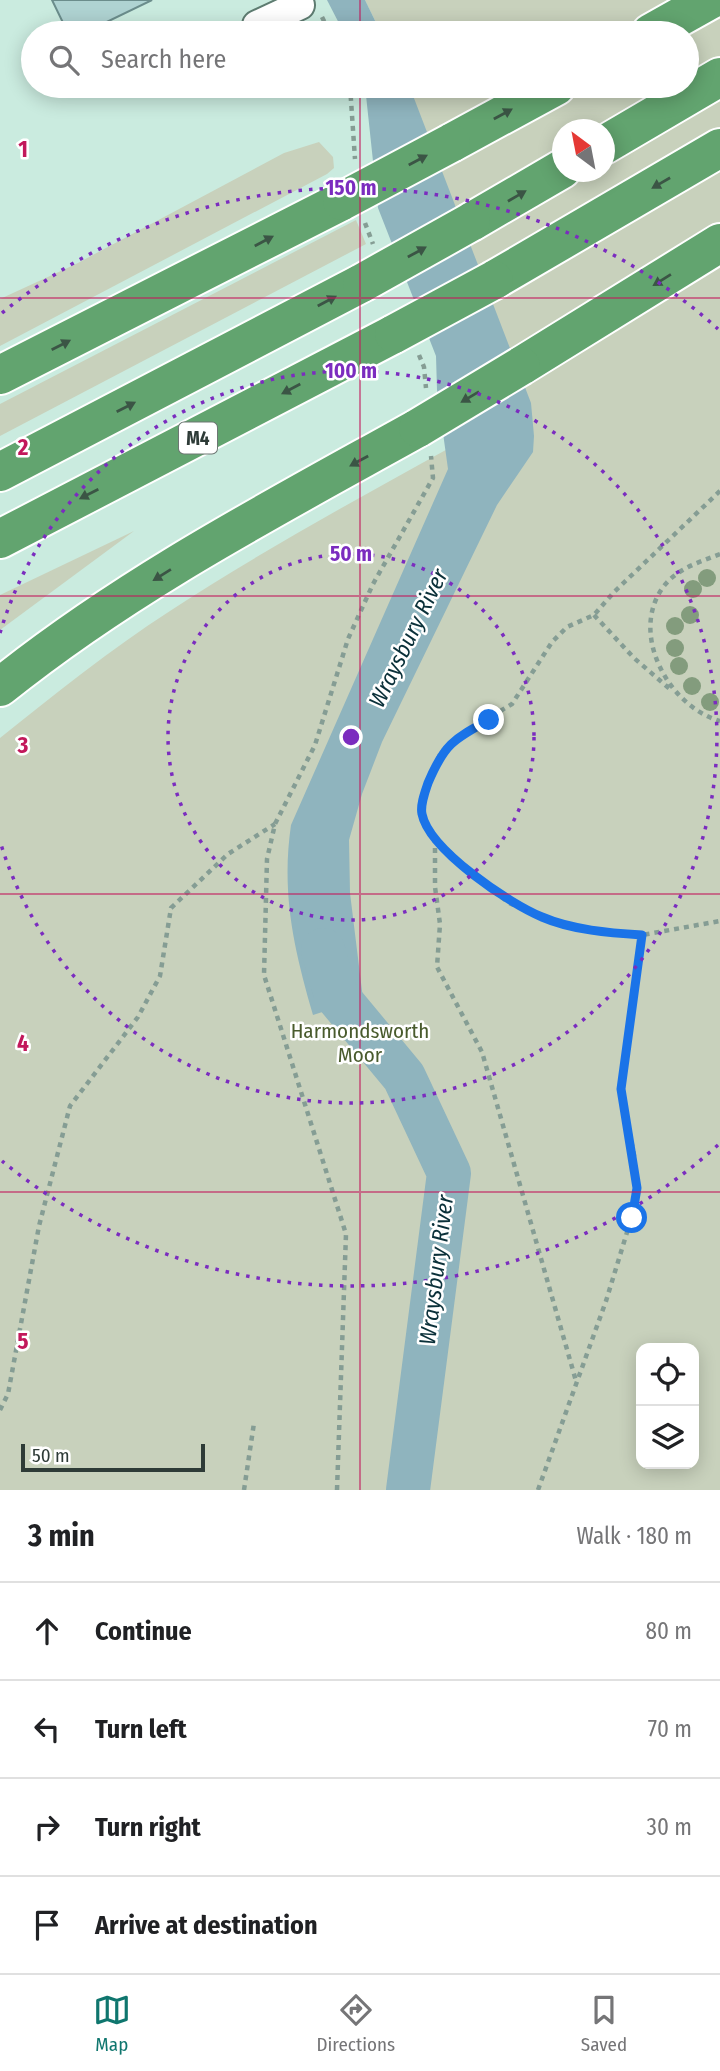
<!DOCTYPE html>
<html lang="en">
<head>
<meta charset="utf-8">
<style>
	body { margin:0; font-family:"Fira Sans Condensed",sans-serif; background:#f2f2f2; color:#202124 }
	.controls { position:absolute; right:21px; bottom:21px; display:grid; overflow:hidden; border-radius:14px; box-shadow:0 4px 18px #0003 }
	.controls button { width:63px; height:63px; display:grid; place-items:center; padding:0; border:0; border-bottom:2px solid #e0e0e0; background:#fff; color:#202124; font:35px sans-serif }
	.compass { position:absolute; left:552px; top:119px; width:63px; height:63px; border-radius:50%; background:#fff; box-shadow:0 4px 18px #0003; rotate:328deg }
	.scale { position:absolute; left:21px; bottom:18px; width:184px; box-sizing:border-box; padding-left:7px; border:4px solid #2e3b37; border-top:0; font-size:19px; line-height:24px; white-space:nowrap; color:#2e3b37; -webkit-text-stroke:5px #fff; paint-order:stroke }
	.stop { position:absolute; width:21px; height:21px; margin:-16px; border:5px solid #1a73e8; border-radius:50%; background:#fff }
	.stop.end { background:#1a73e8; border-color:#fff; box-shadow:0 2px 7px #0008 }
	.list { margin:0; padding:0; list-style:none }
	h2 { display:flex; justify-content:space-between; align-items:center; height:91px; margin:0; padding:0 28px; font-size:30px }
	h2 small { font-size:23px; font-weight:400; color:#757577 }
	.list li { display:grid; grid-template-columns:46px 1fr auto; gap:21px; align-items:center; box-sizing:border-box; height:98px; padding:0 28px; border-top:2px solid #e0e0e0 }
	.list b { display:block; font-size:26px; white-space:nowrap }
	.list em { font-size:23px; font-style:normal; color:#757577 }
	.icon { flex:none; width:38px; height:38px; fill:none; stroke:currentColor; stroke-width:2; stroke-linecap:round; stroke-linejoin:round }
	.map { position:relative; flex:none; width:720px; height:1490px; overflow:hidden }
	.search { position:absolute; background:#fff; box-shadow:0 4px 18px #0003; left:21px; right:21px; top:21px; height:77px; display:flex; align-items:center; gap:18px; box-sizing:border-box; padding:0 24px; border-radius:38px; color:#757577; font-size:26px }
	.sheet { height:483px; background:#fff }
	nav { display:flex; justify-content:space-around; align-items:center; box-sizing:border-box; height:98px; border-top:2px solid #e0e0e0; background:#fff; font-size:19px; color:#757577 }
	nav a { display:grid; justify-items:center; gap:4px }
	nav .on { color:#0f766e }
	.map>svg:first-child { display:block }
	.green { fill:#c8d1bc; fill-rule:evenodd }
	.water { fill:#8fb4be }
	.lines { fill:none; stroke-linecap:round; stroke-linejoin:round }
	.river { stroke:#8fb4be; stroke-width:44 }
	.building { fill:#afd3d2; stroke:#6b8d8c; stroke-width:2 }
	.minor-casing { stroke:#5e7c71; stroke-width:32 }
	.highway-casing { stroke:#fff; stroke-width:42 }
	.path { stroke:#859d94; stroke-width:4.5; stroke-dasharray:5 5; stroke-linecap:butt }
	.minor { stroke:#fff; stroke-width:28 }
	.highway { stroke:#62a46f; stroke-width:38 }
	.highway-bridge-casing { stroke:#fff; stroke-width:42; stroke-linecap:butt }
	.highway-bridge { stroke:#62a46f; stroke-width:38 }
	.tree { fill:#839c7d }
	.oneway { fill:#3b5545 }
	.route { stroke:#1a73e8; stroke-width:9 }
	.grid { fill:none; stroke:#c2185b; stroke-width:2; stroke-opacity:0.55 }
	.ring { fill:none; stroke:#7b2cbf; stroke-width:3.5; stroke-dasharray:3.5 7 }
	.labels { text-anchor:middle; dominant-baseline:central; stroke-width:5; stroke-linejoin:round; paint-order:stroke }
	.shield { fill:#fff; stroke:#6d7673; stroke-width:2 }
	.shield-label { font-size:19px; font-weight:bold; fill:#2e3b37 }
	.park-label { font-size:21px; fill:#495b2d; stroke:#fff }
	.water-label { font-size:23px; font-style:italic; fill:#0a3039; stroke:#fff }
	.grid-label { font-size:23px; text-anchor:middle; font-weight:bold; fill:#c2185b; stroke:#fff; stroke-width:5; stroke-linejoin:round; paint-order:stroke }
	.centre { fill:#7b2cbf; stroke:#fff; stroke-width:3.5 }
	.ring-label { font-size:21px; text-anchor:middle; font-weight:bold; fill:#7b2cbf; stroke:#fff; stroke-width:5; stroke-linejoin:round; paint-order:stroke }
</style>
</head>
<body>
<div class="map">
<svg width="720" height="1490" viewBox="0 0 720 1490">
	<rect width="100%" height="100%" fill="#caebdf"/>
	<!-- green -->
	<g class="green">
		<path d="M365,0H720V1490H0V738C55,694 111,649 170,611C286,535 410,471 530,403L407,86H687V33H381ZM562,130H604V172H562ZM641,1348H694V1464H641Z"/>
		<polygon points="319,142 333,157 334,168 327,174 0,346 0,299 76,264 284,153"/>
		<polygon points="356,220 366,244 0,436 0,404"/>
		<polygon points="134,531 0,630 0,595"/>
	</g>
	<!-- water -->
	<g class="water">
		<polygon points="327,0 365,0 381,33 344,33"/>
		<path d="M365,86H407L412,93L531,403L534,436L533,452L497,505L382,742L362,794L349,840L350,893L363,999L313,1015C294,949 281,894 291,825L448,469L437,390L436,356L378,208Z"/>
	</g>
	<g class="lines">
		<!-- river -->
		<polyline class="river" points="323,950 336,995 404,1077 449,1173 408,1490"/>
	</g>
	<!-- building -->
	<polygon class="building" points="52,0 152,0 84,33 68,33"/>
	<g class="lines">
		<defs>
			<polyline id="minor" points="257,25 300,5 298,0"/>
			<g id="highway">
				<polyline points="651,33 710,0"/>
				<polyline points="451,143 556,86"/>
				<polyline points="604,145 720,77"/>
				<polyline points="471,222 562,169"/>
				<polyline points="494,280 720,148"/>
				<polyline points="521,366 720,243"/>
				<polyline points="0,375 342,201"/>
				<polyline points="0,472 362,283"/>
				<polyline points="0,539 394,334"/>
				<path d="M0,687C128,584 276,507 418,428"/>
			</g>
		</defs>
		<!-- minor casing -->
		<use href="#minor" class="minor-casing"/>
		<!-- highway casing -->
		<use href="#highway" class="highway-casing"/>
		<!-- path -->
		<g class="path">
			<polyline points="322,17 330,33"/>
			<polyline points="350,86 355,159"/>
			<polyline points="365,223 373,244"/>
			<polyline points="419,355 424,367 426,388"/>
			<polyline points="720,491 614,592 594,615 567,627 552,642 512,704 462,734 441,752 424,793 421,814 435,838 478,879 509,903 545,919 607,933 642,935 720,921"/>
			<path d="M720,554C700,562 678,568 664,586C628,633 669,707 720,721"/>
			<polyline points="594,615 634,658 671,690"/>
			<polyline points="435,838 435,887 440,924 437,967 482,1052 576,1381"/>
			<polyline points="0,1410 8,1394 39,1226 70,1106 138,1017 160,976 171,908 228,854 275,824"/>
			<polyline points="244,1490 254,1423"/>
			<polyline points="337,1490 346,1234 264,975 267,859 275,824 315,745 348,639 373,584 433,478 431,456"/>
			<polyline points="538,1490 606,1301 636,1203 634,1155 621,1089 642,935"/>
		</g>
		<!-- minor -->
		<use href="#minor" class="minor"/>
		<!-- highway -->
		<use href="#highway" class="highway"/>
		<defs>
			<g id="highway-bridge">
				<polyline points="342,201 451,143"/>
				<polyline points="362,283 471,222"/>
				<polyline points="394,334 494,280"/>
				<polyline points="418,428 521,366"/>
			</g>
		</defs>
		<!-- highway-bridge casing -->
		<use href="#highway-bridge" class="highway-bridge-casing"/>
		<!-- highway-bridge -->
		<use href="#highway-bridge" class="highway-bridge"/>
	</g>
	<!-- trees -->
	<g class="tree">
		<circle cx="707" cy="578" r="9"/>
		<circle cx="693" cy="589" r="9"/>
		<circle cx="690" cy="615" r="9"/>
		<circle cx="675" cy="626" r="9"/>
		<circle cx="675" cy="648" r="9"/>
		<circle cx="679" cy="666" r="9"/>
		<circle cx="692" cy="686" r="9"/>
		<circle cx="710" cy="702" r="9"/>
	</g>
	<!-- one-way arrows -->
	<defs><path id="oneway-solid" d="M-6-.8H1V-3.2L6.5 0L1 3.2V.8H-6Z" transform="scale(1.75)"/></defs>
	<g class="oneway">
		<use href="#oneway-solid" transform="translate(503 114) rotate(-29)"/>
		<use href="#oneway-solid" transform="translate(418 160) rotate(-28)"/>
		<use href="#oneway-solid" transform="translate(661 183) rotate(150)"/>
		<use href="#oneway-solid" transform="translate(517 196) rotate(-30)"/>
		<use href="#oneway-solid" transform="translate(264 241) rotate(-28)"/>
		<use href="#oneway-solid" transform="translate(417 252) rotate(-29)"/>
		<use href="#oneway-solid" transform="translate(662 280) rotate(148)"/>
		<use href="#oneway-solid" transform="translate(327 301) rotate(-28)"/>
		<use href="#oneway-solid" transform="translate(61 345) rotate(-27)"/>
		<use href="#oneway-solid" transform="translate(291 389) rotate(152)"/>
		<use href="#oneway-solid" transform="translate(470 397) rotate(149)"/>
		<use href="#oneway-solid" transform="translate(126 407) rotate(-27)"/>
		<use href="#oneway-solid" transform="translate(359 461) rotate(151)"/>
		<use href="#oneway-solid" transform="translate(89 494) rotate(153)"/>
		<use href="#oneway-solid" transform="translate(162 575) rotate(148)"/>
	</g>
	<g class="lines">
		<!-- route -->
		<path class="route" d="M489,720C453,739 444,745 428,783C425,792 420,805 422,814C429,850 510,904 542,917C572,930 610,933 642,935L621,1089L637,1188L632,1218"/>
	</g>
	<!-- grid -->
	<path class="grid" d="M360,0V33M360,86V1490M0,298H720M0,596H720M0,894H720M0,1192H720"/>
	<!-- distance rings -->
	<g class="ring">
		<circle cx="351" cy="737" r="183"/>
		<path d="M0 633A366 366 0 1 1 0 841"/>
		<path d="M718 1145A549 549 0 0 1 2 1161M2 313A549 549 0 0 1 718 329"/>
	</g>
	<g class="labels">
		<!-- shield labels -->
		<rect class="shield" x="179" y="422.5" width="38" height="31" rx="5"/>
		<g class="shield-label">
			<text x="198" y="438">M4</text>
		</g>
		<!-- park labels -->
		<g class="park-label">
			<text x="360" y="1031">Harmondsworth<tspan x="360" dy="24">Moor</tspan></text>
		</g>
		<!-- water labels -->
		<g class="water-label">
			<text transform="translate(408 638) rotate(-64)">Wraysbury River</text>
			<text transform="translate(436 1270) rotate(-83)">Wraysbury River</text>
		</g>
	</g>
	<g class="grid-label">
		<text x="23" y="157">1</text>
		<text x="23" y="455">2</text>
		<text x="23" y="753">3</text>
		<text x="23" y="1051">4</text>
		<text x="23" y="1349">5</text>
	</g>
	<circle cx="351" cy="737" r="10" class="centre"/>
	<g class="ring-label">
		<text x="351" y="195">150 m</text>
		<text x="351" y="378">100 m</text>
		<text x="351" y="561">50 m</text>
	</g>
</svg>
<div class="controls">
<button><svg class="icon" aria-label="locate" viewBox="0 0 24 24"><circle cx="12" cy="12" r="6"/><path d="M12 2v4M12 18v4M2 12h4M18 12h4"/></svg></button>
<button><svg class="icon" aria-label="layers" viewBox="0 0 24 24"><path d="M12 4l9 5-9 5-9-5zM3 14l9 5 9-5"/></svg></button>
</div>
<svg class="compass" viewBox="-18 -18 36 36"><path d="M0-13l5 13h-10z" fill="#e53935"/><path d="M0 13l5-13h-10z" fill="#757577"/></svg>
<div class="scale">50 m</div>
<div class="stop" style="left:632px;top:1218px"></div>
<div class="stop end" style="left:489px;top:720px"></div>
<div class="search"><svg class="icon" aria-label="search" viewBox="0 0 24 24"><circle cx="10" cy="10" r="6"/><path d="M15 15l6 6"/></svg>Search here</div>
</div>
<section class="sheet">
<h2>3 min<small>Walk · 180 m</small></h2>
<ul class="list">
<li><svg class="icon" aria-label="ahead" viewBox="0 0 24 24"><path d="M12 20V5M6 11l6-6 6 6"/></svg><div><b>Continue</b></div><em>80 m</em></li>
<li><svg class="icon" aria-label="left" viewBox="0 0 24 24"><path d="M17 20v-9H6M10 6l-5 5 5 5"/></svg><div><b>Turn left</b></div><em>70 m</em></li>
<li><svg class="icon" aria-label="right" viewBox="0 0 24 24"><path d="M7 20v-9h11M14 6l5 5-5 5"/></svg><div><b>Turn right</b></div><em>30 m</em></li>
<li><svg class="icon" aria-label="arrive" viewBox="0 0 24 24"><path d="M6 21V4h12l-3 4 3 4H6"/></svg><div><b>Arrive at destination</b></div></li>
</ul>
</section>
<nav>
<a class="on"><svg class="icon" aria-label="map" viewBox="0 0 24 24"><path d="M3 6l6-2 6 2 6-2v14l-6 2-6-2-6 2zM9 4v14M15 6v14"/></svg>Map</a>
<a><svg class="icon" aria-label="directions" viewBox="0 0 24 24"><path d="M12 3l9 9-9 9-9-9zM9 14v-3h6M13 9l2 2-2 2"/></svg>Directions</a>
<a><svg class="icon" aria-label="saved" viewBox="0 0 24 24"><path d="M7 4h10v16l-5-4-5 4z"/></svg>Saved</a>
</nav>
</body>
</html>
